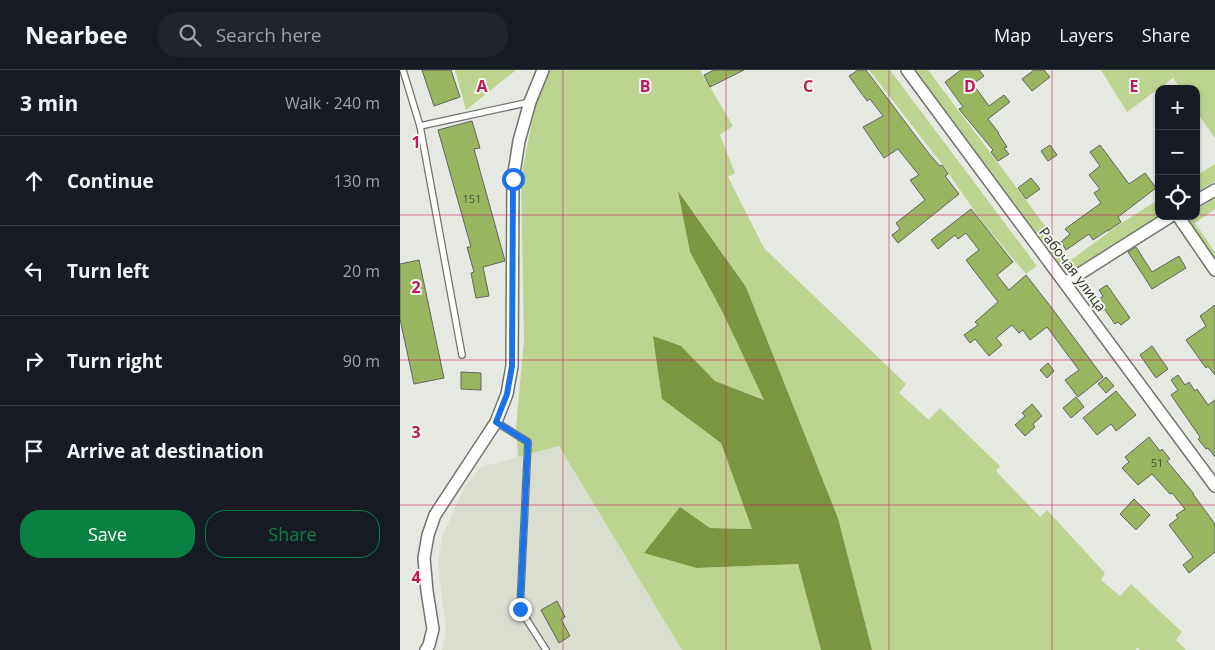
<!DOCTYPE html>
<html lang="en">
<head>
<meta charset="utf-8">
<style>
	body { margin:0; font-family:"Open Sans",sans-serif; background:#20242c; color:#f1f3f6 }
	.controls { position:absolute; right:15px; top:15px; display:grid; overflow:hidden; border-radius:10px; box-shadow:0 1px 4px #0004 }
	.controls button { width:45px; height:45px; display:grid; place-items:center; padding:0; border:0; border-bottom:1px solid #363941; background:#171b24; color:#f1f3f6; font:25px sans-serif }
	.stop { position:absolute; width:15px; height:15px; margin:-11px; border:4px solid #1a73e8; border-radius:50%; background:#fff }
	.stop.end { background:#1a73e8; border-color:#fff; box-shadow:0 1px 5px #0008 }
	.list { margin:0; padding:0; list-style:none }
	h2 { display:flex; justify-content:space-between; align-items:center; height:65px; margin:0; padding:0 20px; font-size:21px }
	h2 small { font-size:16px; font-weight:400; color:#9ea1a6 }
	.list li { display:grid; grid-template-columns:32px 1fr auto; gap:15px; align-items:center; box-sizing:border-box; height:90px; padding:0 20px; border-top:1px solid #363941 }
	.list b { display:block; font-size:19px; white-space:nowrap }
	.list em { font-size:16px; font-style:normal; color:#9ea1a6 }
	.actions { display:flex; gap:10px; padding:15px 20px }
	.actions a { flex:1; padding:11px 0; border:1px solid #0b8043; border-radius:20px; text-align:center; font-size:18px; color:#0b8043 }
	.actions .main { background:#0b8043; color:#fff }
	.icon { flex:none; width:28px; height:28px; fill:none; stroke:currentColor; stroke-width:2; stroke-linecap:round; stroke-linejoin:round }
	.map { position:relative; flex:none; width:815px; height:580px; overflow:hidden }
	header { display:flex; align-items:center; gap:30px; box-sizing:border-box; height:70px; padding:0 25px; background:#171b24; border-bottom:1px solid #363941 }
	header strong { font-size:24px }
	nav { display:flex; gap:28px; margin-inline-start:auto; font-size:18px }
	.search { width:350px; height:45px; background:#20242c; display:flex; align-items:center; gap:12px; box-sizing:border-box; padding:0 18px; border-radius:20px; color:#9ea1a6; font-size:19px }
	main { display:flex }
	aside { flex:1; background:#171b24 }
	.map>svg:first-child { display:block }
	.built { fill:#d9ded1 }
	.green { fill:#bcd48f }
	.water { fill:#7b9540 }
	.building { fill:#9ab560; stroke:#62645e }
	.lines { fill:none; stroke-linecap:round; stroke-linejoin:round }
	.lane-casing { stroke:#72746e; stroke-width:8 }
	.street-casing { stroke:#72746e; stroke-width:14 }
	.lane { stroke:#fff; stroke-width:5.5 }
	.street { stroke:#fff; stroke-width:11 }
	.route { stroke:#1a73e8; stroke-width:6 }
	.grid { fill:none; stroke:#c2185b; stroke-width:1; stroke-opacity:0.55 }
	.labels { text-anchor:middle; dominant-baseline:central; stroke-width:4; stroke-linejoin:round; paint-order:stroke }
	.number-label { font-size:11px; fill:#485039 }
	.street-label { font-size:14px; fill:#2d2e2c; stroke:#f4f6f0 }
	.grid-label { font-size:16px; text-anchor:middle; font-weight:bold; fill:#c2185b; stroke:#f4f6f0; stroke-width:4; stroke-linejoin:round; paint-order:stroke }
</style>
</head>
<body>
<header>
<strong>Nearbee</strong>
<div class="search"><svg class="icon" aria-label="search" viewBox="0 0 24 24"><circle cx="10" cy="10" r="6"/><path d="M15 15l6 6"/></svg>Search here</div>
<nav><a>Map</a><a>Layers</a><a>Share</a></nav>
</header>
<main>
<aside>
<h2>3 min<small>Walk · 240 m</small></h2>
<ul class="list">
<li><svg class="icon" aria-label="ahead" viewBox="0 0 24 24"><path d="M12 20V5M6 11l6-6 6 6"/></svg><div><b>Continue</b></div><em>130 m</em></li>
<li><svg class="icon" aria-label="left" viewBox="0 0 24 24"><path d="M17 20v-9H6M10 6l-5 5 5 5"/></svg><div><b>Turn left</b></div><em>20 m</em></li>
<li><svg class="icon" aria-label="right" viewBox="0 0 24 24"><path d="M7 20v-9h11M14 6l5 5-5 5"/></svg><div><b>Turn right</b></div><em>90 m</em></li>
<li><svg class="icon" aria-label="arrive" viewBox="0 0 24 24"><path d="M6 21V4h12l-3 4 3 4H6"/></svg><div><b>Arrive at destination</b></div></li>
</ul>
<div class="actions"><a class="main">Save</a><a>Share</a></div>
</aside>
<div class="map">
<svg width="815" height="580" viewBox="0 0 815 580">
	<rect width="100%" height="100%" fill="#e6e9e2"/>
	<!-- built -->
	<polygon class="built" points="159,376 282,580 42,580 46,561 38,494 42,467 65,416 81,397"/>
	<!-- green -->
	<g class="green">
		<polygon points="55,0 116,0 66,40"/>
		<polygon points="148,0 300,0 333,56 320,65 335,103 328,107 364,178 506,314 499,323 529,350 540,338 600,396 596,401 640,447 647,440 705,503 701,510 720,526 731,514 782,562 776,570 786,580 740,580 736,577 736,580 472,580 438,448 346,217 279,122 290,182 322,241 364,330 315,311 281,276 262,329 321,373 352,459 310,458 280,437 297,498 398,494 421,580 282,580 159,376 118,387 116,357 124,270 121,108 137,25"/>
		<polygon points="469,0 490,0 637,196 626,204 583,153 542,94"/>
		<polygon points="514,0 528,0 671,190 717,156 759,129 759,146 666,204"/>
		<polygon points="701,0 815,0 815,68 796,41 796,19 781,19 773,8 727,42"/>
		<polygon points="815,94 815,111 796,123 796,106"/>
		<polygon points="815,128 815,139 795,153 815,182 815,190 786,146 796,146 796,140"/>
	</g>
	<!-- water -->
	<polygon class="water" points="278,121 346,217 438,448 472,580 421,580 398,494 297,498 244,483 280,437 310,458 352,459 321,373 262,329 253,266 281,276 315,311 364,330 322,241 290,182"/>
	<!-- building -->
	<g class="building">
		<polygon points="22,0 51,0 60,27 34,36"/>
		<polygon points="314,0 344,0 310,17 304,5"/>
		<polygon points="458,0 466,0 530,85 540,96 542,95 548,104 545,106 559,124 498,173 492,165 500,159 496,153 525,130 510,110 519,105 498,79 484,88 463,57 483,46 470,29 467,31 449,6"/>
		<polygon points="561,0 579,0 584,6 573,14 589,36 604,25 610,32 588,49 599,63 598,63 607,77 604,78 609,84 598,91 591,82 593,80 559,39 563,37 545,12"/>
		<polygon points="634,0 644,0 650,7 632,21 622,9"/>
		<polygon points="72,51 80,78 74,79 105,191 83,197 89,226 76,228 71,203 74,202 67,177 71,177 38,60"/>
		<polygon points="650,75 657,85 648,91 641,81"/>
		<polygon points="700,75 729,114 745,103 756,118 718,147 721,152 708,161 708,160 693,170 689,164 666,180 661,172 670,164 665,159 701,133 694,123 700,119 689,105 700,96 690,82"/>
		<polygon points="631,108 640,119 626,129 618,118"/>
		<polygon points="571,139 613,192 597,205 609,220 626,205 651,237 703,307 678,327 665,310 679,300 647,257 630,270 623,260 619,263 612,255 596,268 602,275 589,286 575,269 570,273 564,265 578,255 575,252 598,232 566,190 579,180 566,163 558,169 555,165 538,179 531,170"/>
		<polygon points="736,177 752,202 779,186 786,198 752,219 728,182"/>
		<polygon points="19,190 44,308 14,314 0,249 0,194"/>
		<polygon points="707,215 730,248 721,255 718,252 715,254 698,230 703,226 699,220"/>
		<polygon points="815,235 815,305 808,296 806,298 786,270 806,256 800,246"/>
		<polygon points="752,276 768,299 756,308 740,285"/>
		<polygon points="648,293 654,301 647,308 640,300"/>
		<polygon points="61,302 81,303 81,320 61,319"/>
		<polygon points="778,305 785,315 789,312 795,321 797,319 808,335 815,330 815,387 808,378 806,379 798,369 800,367 771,325 778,320 771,310"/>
		<polygon points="706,307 714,316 706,323 698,314"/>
		<polygon points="716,321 736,345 716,361 711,354 697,365 683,348"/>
		<polygon points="676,327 684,337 671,348 663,338"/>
		<polygon points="632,334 642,346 633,354 635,357 625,366 615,355 625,346 622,343"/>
		<polygon points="749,367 760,381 762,379 770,389 767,391 794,424 793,424 815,454 815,482 789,503 783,495 793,487 769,455 778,448 776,445 785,439 772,423 770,424 752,404 738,415 722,398 729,392 725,387"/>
		<polygon points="734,429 750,445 736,460 720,444"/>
		<polygon points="157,531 165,547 161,549 170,566 159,573 141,540"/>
	</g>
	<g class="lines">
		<defs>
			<g id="lane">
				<polyline points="3,0 20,56"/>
				<polyline points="62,285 20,56 130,32"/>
				<polyline points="96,352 128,372 120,539 146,580"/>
			</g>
			<g id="street">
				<polyline points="507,0 815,416"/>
				<polyline points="796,131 815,120"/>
				<polyline points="778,146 815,200"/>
				<polyline points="665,213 771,146"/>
				<polyline points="26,580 29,575 33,559 27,521 24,488 28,465 35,445 96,352 107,324 112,296 113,109 119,71 130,32 143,0"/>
			</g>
		</defs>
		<!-- lane casing -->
		<use href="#lane" class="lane-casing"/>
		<!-- street casing -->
		<use href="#street" class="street-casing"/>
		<!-- lane -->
		<use href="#lane" class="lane"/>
		<!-- street -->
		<use href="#street" class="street"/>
	</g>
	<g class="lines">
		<!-- route -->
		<polyline class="route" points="113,109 112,296 107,324 96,352 128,372 120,539"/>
	</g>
	<!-- grid -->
	<path class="grid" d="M163,0V580M326,0V580M489,0V580M652,0V580M0,145H759M796,145H815M0,290H815M0,435H815"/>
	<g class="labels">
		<!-- number labels -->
		<g class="number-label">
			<text x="72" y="128">151</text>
			<text x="757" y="392">51</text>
		</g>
		<!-- street labels -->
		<g class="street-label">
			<text transform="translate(673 199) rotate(53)">Рабочая улица</text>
		</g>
	</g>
	<g class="grid-label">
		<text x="82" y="22">A</text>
		<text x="245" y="22">B</text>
		<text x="408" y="22">C</text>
		<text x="570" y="22">D</text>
		<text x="734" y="22">E</text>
		<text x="16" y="78">1</text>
		<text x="16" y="223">2</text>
		<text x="16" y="368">3</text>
		<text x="16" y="513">4</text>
	</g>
</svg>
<div class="controls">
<button>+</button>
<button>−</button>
<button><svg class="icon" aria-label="locate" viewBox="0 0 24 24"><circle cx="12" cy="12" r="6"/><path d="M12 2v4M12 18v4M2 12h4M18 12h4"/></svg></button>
</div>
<div class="stop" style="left:113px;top:109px"></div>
<div class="stop end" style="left:120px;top:539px"></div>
</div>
</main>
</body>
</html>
